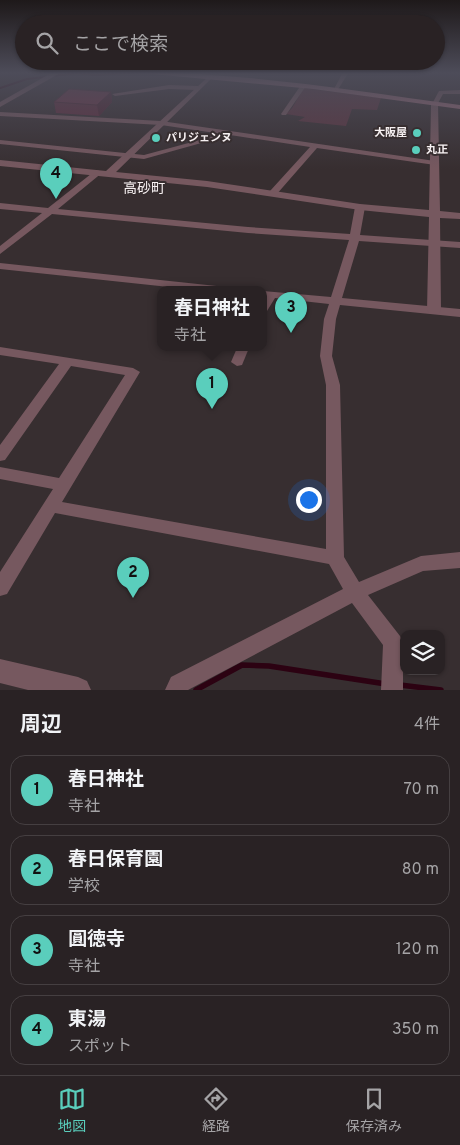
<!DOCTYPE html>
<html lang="ja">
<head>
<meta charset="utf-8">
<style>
	body { margin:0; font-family:Overpass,"Noto Sans JP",sans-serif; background:#312a2c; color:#f1f3f6 }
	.controls { position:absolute; right:15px; bottom:15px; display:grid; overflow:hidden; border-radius:10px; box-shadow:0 1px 4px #0004 }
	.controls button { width:45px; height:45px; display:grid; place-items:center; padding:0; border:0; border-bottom:1px solid #453f41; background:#292224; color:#f1f3f6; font:25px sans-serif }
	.you { position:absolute; left:308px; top:499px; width:18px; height:18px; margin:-12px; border:4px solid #fff; border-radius:50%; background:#1a73e8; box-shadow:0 0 0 8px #1a73e833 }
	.badge { display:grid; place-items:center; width:32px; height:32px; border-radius:50%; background:#5acebc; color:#111; font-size:16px; font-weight:700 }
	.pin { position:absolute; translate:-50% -41px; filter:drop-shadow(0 1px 2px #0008) }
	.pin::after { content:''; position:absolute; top:26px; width:18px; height:15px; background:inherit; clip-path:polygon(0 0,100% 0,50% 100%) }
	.popup { position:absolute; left:157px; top:286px; width:110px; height:65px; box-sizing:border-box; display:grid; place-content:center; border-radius:10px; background:#292224; filter:drop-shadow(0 1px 4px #0005); font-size:16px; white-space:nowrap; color:#a5a4a6 }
	.popup b { font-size:19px; color:#f1f3f6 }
	.popup::after { content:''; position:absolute; left:50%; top:100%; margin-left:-10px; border:10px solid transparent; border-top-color:#292224 }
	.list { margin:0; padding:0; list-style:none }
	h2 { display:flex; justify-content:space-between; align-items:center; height:65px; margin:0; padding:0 20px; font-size:21px }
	h2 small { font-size:16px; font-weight:400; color:#a5a4a6 }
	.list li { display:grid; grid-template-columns:32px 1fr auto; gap:15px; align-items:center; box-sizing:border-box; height:70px; margin:0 10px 10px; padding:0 10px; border:1px solid #453f41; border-radius:15px }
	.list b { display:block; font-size:19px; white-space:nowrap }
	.list p { margin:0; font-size:16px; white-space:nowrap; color:#a5a4a6 }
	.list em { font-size:16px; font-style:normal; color:#a5a4a6 }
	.icon { flex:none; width:28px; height:28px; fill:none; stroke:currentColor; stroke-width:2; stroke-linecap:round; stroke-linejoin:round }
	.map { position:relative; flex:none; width:460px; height:690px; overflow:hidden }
	.search { position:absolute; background:#292224; box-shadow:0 1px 4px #0004; left:15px; right:15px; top:15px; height:55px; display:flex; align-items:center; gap:12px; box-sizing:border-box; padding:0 18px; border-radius:28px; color:#a5a4a6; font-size:19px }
	.sheet { height:385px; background:#292224 }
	nav { display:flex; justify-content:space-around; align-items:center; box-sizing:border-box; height:70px; border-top:1px solid #453f41; background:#292224; font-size:14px; color:#a5a4a6 }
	nav a { display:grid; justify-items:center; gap:2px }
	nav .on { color:#5acebc }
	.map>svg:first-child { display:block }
	.green { fill:#5b333e }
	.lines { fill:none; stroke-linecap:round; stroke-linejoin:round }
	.stream-far1 { stroke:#2c0212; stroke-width:2 }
	.stream { stroke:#2c0212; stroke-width:5.5 }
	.minor { fill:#76585f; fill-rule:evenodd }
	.tertiary { fill:#76585f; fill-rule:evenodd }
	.secondary { fill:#9b6c79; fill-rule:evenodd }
	.wall { fill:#602b3c }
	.shaded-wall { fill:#4e2331 }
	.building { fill:#703246; stroke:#4e2331 }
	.poi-dot { fill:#5acebc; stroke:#372e30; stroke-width:2 }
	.labels { text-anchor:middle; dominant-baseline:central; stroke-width:4; stroke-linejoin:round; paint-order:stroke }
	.far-poi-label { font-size:11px; font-weight:bold; fill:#f7f1f2; stroke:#372e30; text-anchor:start }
	.far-quarter-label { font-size:14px; fill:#f7f1f2; stroke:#372e30 }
</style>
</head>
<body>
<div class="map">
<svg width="460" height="690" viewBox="0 0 460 690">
	<rect width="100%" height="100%" fill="#372e30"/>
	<!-- green -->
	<polygon class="green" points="304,88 381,98 377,110 352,109 346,126 298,121 305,117 286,114 292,108"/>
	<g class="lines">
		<!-- stream-far1 -->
		<polyline class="stream-far1" points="0,88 27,79 77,73 96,75 139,72"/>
		<!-- stream -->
		<g class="stream">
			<polyline points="400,685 441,690"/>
			<polyline points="196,690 242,665 269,666 386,684"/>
		</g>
		<!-- minor -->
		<g class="minor">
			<polygon points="343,72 349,72 337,91 333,91"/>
			<polygon points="169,85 198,86 201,88 198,90 169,89 115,96 112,94"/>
			<polygon points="301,85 306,86 286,115 282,115 281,114"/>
			<polygon points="460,90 460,94 443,94 437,105 432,104 439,91"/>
			<polygon points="0,112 161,121 435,161 439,163 435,165 317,148 276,195 270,195 270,191 310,147 230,135 144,159 0,144 0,140 144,155 222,134 161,125 0,116"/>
			<polygon points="96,170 103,172 58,209 248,227 350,234 355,207 360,204 365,207 360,235 460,242 460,248 359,241 342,298 460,309 460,317 340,305 336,319 332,356 340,385 344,557 359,582 421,556 460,552 460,568 423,571 368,595 400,636 403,643 403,690 381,690 383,645 352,603 188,690 165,690 171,677 343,589 329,564 55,513 7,594 0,596 0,572 53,489 0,479 0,467 59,478 125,375 71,366 5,460 0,461 0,445 59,364 0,355 0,347 133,368 140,372 62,502 326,549 326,385 320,356 324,319 329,304 275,298 267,311 263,312 263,291 331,297 349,240 248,233 52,214 0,254 0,246 42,213 0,209 0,203 48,208"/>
			<polygon points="0,263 226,287 232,290 197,290 0,269"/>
			<polygon points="237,348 249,348 242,365 237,366 231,362"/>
		</g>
		<!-- tertiary -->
		<g class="tertiary">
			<polygon points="53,72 62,72 0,107 0,102"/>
			<polygon points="209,76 212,78 211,79 116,172 207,181 360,204 429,210 431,104 438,102 440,211 460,213 460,219 440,218 441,310 439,313 429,313 427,310 429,217 360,210 207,187 0,166 0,160 106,171"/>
			<polygon points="0,659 78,677 87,681 91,690 28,690 0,683"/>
		</g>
		<!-- secondary -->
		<path class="secondary" d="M131,72C241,72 351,90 460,105V109L313,89Z"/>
	</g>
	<!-- wall -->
	<polygon class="wall" points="111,92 112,102 99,116 56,113 54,102"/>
	<!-- shaded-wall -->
	<polygon class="shaded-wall" points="111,92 112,102 99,116 97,105"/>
	<!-- building -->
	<polygon class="building" points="69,89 111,92 97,105 54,102"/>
	<!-- sky -->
	<linearGradient id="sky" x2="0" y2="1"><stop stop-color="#1e191a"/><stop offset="0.43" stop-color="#4d4c59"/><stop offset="1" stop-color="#4d4c59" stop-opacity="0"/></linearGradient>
	<rect width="460" height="169" fill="url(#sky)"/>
	<!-- markers -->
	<g class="poi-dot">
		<circle cx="417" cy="133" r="5"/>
		<circle cx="156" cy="138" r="5"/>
		<circle cx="416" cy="150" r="5"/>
	</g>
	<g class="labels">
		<!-- far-poi labels -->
		<g class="far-poi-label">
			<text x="407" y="133" text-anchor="end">大阪屋</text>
			<text x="166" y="138">パリジェンヌ</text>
			<text x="426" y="150">丸正</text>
		</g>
		<!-- far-quarter labels -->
		<g class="far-quarter-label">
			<text x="144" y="189">高砂町</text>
		</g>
	</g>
</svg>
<div class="controls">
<button><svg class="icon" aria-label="layers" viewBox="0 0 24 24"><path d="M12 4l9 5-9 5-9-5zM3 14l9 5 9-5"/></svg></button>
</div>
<div class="you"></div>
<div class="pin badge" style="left:212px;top:409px">1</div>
<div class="popup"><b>春日神社</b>寺社</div>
<div class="pin badge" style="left:133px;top:598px">2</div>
<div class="pin badge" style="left:291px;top:333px">3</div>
<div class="pin badge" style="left:56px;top:199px">4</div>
<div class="search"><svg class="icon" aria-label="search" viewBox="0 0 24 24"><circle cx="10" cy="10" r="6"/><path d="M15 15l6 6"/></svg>ここで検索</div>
</div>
<section class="sheet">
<h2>周辺<small>4件</small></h2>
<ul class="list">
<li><span class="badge">1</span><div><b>春日神社</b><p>寺社</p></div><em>70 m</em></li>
<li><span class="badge">2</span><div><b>春日保育園</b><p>学校</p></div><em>80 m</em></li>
<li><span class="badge">3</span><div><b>圓徳寺</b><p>寺社</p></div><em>120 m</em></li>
<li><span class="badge">4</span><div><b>東湯</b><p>スポット</p></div><em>350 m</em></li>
</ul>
</section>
<nav>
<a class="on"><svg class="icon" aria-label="map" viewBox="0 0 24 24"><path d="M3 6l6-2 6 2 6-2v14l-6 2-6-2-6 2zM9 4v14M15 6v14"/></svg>地図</a>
<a><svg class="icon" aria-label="directions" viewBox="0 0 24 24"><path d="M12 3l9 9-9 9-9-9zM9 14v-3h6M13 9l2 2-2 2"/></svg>経路</a>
<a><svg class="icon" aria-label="saved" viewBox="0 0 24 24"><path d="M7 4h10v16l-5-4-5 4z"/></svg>保存済み</a>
</nav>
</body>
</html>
